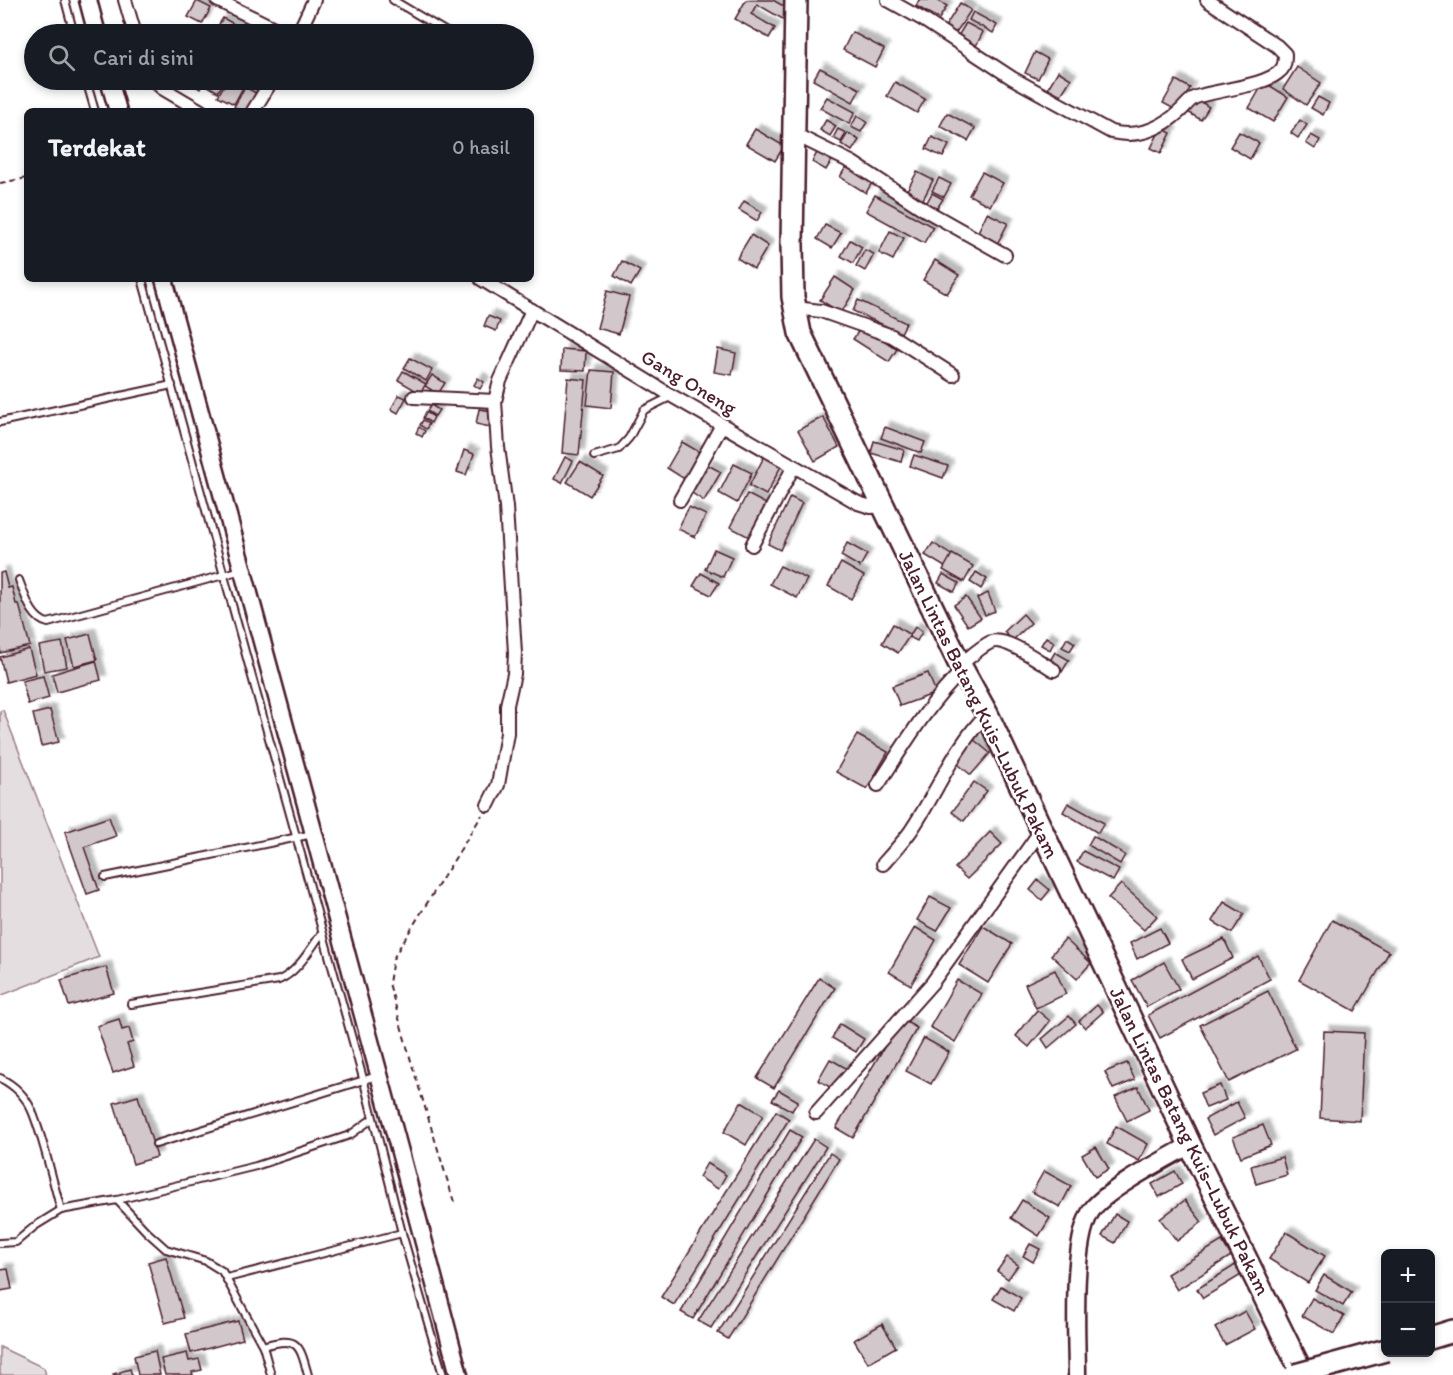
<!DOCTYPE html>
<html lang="id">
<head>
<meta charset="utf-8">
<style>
	body { margin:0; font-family:Itim,sans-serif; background:#242831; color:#f1f3f6 }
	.controls { position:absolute; right:18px; bottom:18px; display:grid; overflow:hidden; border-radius:9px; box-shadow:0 3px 9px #0003 }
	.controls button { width:54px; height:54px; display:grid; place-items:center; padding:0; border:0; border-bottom:2px solid #363941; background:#171b24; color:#f1f3f6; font:30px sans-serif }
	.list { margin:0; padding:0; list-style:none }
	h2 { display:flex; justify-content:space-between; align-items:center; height:78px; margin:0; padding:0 24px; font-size:26px }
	h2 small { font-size:20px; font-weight:400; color:#9ea1a6 }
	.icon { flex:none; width:33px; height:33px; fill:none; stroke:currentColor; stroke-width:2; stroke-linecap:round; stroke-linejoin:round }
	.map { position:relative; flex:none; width:1453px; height:1375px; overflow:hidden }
	.search { position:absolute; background:#171b24; box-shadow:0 3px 9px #0003; left:24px; top:24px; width:510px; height:66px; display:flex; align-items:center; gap:15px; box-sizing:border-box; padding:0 21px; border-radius:33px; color:#9ea1a6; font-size:22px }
	.panel { position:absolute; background:#171b24; box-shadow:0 3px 9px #0003; left:24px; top:108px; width:510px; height:174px; border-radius:9px }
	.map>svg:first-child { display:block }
	.green { fill:#e5dee0; stroke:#987e86; stroke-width:1.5 }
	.building { fill:#d2c7cb; stroke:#4a1f2b; stroke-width:1.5; filter:url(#shadow) }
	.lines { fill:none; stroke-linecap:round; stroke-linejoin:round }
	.lane-casing { stroke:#4a1f2b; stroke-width:10 }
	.street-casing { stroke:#4a1f2b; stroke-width:16 }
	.secondary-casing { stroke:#4a1f2b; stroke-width:21 }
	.highway-casing { stroke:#4a1f2b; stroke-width:26 }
	.path { stroke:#4a1f2b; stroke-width:2; stroke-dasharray:6 4.5; stroke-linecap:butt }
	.lane { stroke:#fff; stroke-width:6 }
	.street { stroke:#fff; stroke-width:12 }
	.secondary { stroke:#fff; stroke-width:16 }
	.highway { stroke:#fff; stroke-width:21 }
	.highway-bridge-casing { stroke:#4a1f2b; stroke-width:26; stroke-linecap:butt }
	.highway-bridge { stroke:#fff; stroke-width:21 }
	.labels { text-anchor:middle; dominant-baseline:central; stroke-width:5; stroke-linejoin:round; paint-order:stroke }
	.street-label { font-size:20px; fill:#4a1f2b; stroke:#fff }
</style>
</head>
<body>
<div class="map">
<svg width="1453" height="1375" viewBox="0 0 1453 1375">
	<defs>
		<filter id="shadow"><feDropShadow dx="5.5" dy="-5.5" stdDeviation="1.5" flood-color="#0004"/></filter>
	</defs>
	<rect width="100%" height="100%" fill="#fff"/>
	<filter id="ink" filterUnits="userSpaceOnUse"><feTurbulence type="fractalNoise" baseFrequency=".0167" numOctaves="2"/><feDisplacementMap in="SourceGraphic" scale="12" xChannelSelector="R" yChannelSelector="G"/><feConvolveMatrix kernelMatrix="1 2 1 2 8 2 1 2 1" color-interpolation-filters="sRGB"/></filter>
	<g filter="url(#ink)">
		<!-- green -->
		<g class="green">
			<polygon points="3,710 99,957 0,996 0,711"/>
			<polygon points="0,1347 44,1368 46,1375 0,1375"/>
		</g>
		<!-- building -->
		<g class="building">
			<polygon points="746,0 773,0 792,11 786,21 757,4 751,14 775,28 769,38 735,19"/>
			<polygon points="919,0 937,0 947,6 939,19 916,6"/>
			<polygon points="197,1 211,8 202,24 188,17"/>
			<polygon points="960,3 971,10 955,34 945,27"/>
			<polygon points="973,12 997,25 993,33 969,20"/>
			<polygon points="223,18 241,28 237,34 213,34"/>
			<polygon points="966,23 983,32 976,46 958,36"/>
			<polygon points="243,28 253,33 253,34 239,34"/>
			<polygon points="852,32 884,49 875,67 843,50"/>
			<polygon points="1035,52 1048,59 1038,79 1025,73"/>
			<polygon points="1297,67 1321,83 1306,105 1283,89"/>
			<polygon points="820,68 860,89 853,102 813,80"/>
			<polygon points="1058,71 1071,79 1061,95 1048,88"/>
			<polygon points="190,80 205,80 200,89 189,82"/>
			<polygon points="212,80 225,80 218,92 208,86"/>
			<polygon points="227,80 247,80 234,104 218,96"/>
			<polygon points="248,80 267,80 261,92 246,84"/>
			<polygon points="1176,80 1190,88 1178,111 1163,103"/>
			<polygon points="895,82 925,99 917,113 887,96"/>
			<polygon points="1264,82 1288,97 1273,122 1249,108"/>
			<polygon points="245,87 256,93 246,111 241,111 234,107"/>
			<polygon points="827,97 855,112 849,124 820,108"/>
			<polygon points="1318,97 1329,103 1323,115 1311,108"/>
			<polygon points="1195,98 1209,107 1201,120 1186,111"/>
			<polygon points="947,113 975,128 968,141 940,126"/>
			<polygon points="857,116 867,122 861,132 851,127"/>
			<polygon points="826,120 836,126 830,136 820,130"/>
			<polygon points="1300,120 1307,125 1298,138 1291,133"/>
			<polygon points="1161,128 1171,133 1161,153 1151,148"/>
			<polygon points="755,129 784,146 775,161 746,144"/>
			<polygon points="838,129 846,133 841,142 833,138"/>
			<polygon points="1239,132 1259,143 1250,159 1230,147"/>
			<polygon points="848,133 859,140 852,151 841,144"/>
			<polygon points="1311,135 1320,140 1315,149 1306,143"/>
			<polygon points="932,137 949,145 943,157 926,149"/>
			<polygon points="819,149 833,158 826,170 812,162"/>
			<polygon points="847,165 873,181 866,193 840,177"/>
			<polygon points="917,172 933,180 921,203 905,194"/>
			<polygon points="982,172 1003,183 990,206 969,195"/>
			<polygon points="939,178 951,184 944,197 932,191"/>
			<polygon points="932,193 943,199 936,210 926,204"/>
			<polygon points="875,195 933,227 924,243 866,211"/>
			<polygon points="744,201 762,212 757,221 739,210"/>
			<polygon points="987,213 1008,223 996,246 976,236"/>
			<polygon points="825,225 841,233 832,248 817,239"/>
			<polygon points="890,231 904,238 893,260 879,253"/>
			<polygon points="751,235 768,246 754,269 737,258"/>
			<polygon points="850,240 862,247 853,263 841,256"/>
			<polygon points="865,250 874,254 865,271 856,266"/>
			<polygon points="935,260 959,275 947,294 923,280"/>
			<polygon points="622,261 640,271 631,286 614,276"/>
			<polygon points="835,277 855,290 841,313 820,300"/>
			<polygon points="607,291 629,297 619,334 597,328"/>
			<polygon points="858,300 906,323 901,333 853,311"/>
			<polygon points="488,316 500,321 496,331 484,326"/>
			<polygon points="862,326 897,349 889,362 853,339"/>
			<polygon points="562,349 586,351 585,371 561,370"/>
			<polygon points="718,349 736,353 732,375 714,372"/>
			<polygon points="410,358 432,370 426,381 404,368"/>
			<polygon points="591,370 614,372 611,408 587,405"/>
			<polygon points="403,371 426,384 420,393 398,380"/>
			<polygon points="432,375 445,383 438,394 425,386"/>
			<polygon points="478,378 484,382 480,389 474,385"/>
			<polygon points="568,378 586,380 579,455 562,453"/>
			<polygon points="399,395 406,398 398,413 391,409"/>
			<polygon points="431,405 439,410 435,416 427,411"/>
			<polygon points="479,409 492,411 490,427 476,424"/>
			<polygon points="426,412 434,417 431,423 423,418"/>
			<polygon points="823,417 839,447 815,461 798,430"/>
			<polygon points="423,420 429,424 426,429 420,425"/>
			<polygon points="419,427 425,431 422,437 416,433"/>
			<polygon points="885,427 925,442 921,453 881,438"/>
			<polygon points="874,441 904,450 901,462 871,453"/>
			<polygon points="682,442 701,453 686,480 667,468"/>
			<polygon points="464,450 474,454 466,475 457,472"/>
			<polygon points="765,455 782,464 766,495 749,486"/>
			<polygon points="914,455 948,466 943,478 910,466"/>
			<polygon points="565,457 573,461 562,483 554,479"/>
			<polygon points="580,462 603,476 590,496 567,482"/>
			<polygon points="734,464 752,473 737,503 719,493"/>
			<polygon points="708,465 721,472 704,501 692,493"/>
			<polygon points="747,494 768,505 751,538 730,527"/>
			<polygon points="790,497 802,503 780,550 768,544"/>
			<polygon points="689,507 706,515 695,537 678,529"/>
			<polygon points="847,543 867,554 860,567 841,556"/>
			<polygon points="933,543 960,561 953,572 925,555"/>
			<polygon points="714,549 732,557 723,577 705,569"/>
			<polygon points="952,554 973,566 964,582 943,570"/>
			<polygon points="841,563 864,576 851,599 828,586"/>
			<polygon points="780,566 807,579 797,598 770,584"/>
			<polygon points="4,572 8,588 12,587 16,604 19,604 30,646 0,653 0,573"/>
			<polygon points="976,572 987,579 981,589 970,582"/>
			<polygon points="701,573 719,583 711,595 693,586"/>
			<polygon points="943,574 959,583 954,592 938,583"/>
			<polygon points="988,593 995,611 985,615 977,598"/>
			<polygon points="966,597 981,618 968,626 954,605"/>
			<polygon points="1023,614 1031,623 1013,640 1004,632"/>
			<polygon points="893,624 910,635 898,653 882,643"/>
			<polygon points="915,627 922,632 917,641 909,637"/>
			<polygon points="90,634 97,660 74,666 67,640"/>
			<polygon points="1046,637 1054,642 1050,650 1041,645"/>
			<polygon points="1067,638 1075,643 1070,651 1062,647"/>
			<polygon points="62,642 67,667 44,671 39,646"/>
			<polygon points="29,649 36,674 6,682 0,657"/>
			<polygon points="1055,652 1069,660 1062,672 1048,664"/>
			<polygon points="96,661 101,680 57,692 52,674"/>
			<polygon points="928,673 936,693 900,706 892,686"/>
			<polygon points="43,676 49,698 28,704 22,681"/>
			<polygon points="50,710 59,742 41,746 33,714"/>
			<polygon points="857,735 888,752 867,789 836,772"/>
			<polygon points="973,739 990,753 971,775 954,761"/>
			<polygon points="974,782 987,791 964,821 952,812"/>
			<polygon points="1068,803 1104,823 1098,833 1063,812"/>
			<polygon points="109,817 116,836 84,847 99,890 87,894 65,832"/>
			<polygon points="990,832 1002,844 967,879 955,868"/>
			<polygon points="1093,836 1125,855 1120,864 1088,845"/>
			<polygon points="1083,851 1119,870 1113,881 1077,862"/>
			<polygon points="1038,880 1050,890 1042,900 1030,890"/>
			<polygon points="1121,884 1157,916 1144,930 1108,898"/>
			<polygon points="930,897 951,908 937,931 917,920"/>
			<polygon points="1224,902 1244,914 1232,933 1212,921"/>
			<polygon points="1332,920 1389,952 1355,1011 1299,980"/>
			<polygon points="983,926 1012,944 988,983 959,965"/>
			<polygon points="915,927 936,940 911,985 889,972"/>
			<polygon points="1160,928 1168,943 1137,959 1130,943"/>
			<polygon points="1065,939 1091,963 1077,979 1051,955"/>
			<polygon points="1224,939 1233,958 1192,979 1182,959"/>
			<polygon points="1258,956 1270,979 1160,1038 1148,1015"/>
			<polygon points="1164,962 1179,989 1147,1007 1132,980"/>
			<polygon points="106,967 114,993 69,1006 61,980"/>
			<polygon points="1055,970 1066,994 1036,1008 1025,984"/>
			<polygon points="819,978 835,988 774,1088 757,1078"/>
			<polygon points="957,980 982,994 955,1042 930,1027"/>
			<polygon points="1268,991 1296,1049 1229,1082 1200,1025"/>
			<polygon points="1097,1005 1103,1012 1085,1028 1079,1021"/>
			<polygon points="1037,1010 1050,1021 1029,1047 1016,1036"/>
			<polygon points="1069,1016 1076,1024 1048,1048 1042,1039"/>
			<polygon points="119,1019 122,1030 129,1028 133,1042 127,1044 134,1066 113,1073 97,1026"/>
			<polygon points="901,1019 917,1028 853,1138 836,1128"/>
			<polygon points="840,1024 864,1039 856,1052 832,1038"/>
			<polygon points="1324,1031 1364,1033 1360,1121 1320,1118"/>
			<polygon points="924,1038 949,1052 931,1084 906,1071"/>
			<polygon points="830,1059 846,1068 833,1089 818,1080"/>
			<polygon points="1127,1063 1135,1080 1113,1089 1105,1072"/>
			<polygon points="1220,1085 1226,1100 1206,1108 1200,1093"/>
			<polygon points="1138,1087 1149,1110 1127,1121 1115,1097"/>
			<polygon points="779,1090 798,1101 792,1111 772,1100"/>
			<polygon points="138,1096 157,1157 133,1164 114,1103"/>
			<polygon points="741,1102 763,1115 746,1145 724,1132"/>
			<polygon points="1237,1102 1245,1118 1213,1135 1205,1119"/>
			<polygon points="776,1111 789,1119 674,1305 661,1297"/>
			<polygon points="1263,1125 1271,1145 1241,1157 1233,1137"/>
			<polygon points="1116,1126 1148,1144 1139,1161 1107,1144"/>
			<polygon points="790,1130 802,1137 693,1319 681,1312"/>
			<polygon points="814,1139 826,1147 711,1328 698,1321"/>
			<polygon points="1096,1147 1109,1169 1095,1177 1082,1155"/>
			<polygon points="830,1153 839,1159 728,1339 718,1333"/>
			<polygon points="1282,1157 1287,1175 1256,1184 1251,1166"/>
			<polygon points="707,1163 726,1175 718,1189 699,1177"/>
			<polygon points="1044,1171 1071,1186 1060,1207 1032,1192"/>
			<polygon points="1175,1171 1182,1184 1159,1197 1152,1184"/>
			<polygon points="1022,1200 1050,1218 1039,1236 1011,1218"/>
			<polygon points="1185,1200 1202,1222 1177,1241 1160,1219"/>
			<polygon points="1115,1214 1127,1221 1115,1243 1102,1236"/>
			<polygon points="1286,1232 1325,1256 1308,1283 1269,1259"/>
			<polygon points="1222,1241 1231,1256 1177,1290 1167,1274"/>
			<polygon points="1030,1244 1040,1249 1033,1262 1023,1256"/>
			<polygon points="166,1257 184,1318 165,1323 148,1262"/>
			<polygon points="1007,1257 1018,1265 1008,1279 997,1271"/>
			<polygon points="1237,1264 1243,1274 1203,1298 1197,1289"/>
			<polygon points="8,1269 12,1289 0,1291 0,1270"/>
			<polygon points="1324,1275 1352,1292 1343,1306 1315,1290"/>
			<polygon points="1001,1286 1021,1298 1014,1311 993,1299"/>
			<polygon points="1312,1298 1344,1316 1334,1334 1302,1316"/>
			<polygon points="1245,1311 1255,1329 1225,1345 1215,1328"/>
			<polygon points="238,1321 243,1339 191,1353 186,1334"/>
			<polygon points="882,1324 896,1347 868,1363 854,1340"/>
			<polygon points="155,1351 160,1375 138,1375 134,1356"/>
			<polygon points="187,1353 189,1361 199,1359 202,1370 192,1372 193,1375 165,1375 161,1359"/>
			<polygon points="130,1369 132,1375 114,1375 113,1374"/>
		</g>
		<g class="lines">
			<defs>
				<g id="lane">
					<polyline points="65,0 74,34"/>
					<polyline points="393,0 450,34"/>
					<polyline points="86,80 95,111"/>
					<polyline points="142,279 364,1082 402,1233 443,1375"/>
					<polyline points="0,422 172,385"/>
					<polyline points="594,456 619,449 629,438 644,410 672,396"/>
					<path d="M19,580C25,595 31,619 48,623L242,570"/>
					<polyline points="105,877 313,834"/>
					<path d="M131,1004L279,980C298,972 310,949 322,933"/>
					<path d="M0,1078C14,1085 26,1097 32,1111C44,1140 52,1179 61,1210"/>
					<polyline points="156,1144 377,1076"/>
					<polyline points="117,1200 147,1232 166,1249 206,1261 222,1271 263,1346 271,1375"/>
					<polyline points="0,1243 16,1242 35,1226 61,1210 117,1200 256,1166 350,1135 372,1119"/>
					<polyline points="227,1278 402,1233"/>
					<path d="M263,1346C298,1336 299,1343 308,1375"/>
				</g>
				<g id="street">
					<polyline points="125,0 135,34"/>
					<polyline points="217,0 286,34"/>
					<path d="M888,0L922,19L1012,78L1111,132C1137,138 1159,130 1179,112C1184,108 1190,99 1196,97C1216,90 1266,86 1280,71C1285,67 1285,60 1285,54L1277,46L1207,0"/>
					<polyline points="298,34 314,0"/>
					<polyline points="153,80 162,88 201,111"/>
					<polyline points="253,111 272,80"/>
					<polyline points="794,134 853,163 925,210 1005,255"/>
					<polyline points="481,279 672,396 858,503 871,507 883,506"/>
					<polyline points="795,308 821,311 892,336 953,375"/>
					<polyline points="414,397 495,401"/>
					<polyline points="680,500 722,425"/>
					<polyline points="752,545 794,466"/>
					<path d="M960,665C969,658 980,647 991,642C1005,636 1040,662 1054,670"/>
					<path d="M878,785C904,745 928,704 963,670"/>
					<polyline points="488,805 498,785 507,733 507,705 514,674 515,653 506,507 498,447 495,401 500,381 532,310"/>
					<path d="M883,864C892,854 902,843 910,832C937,793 953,748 987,714"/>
					<polyline points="816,1113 932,983 1042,829"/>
				</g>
				<g id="secondary">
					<polyline points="88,0 97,34"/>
					<polyline points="109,80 118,111"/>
					<path d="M164,279C263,644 363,1009 459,1375"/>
					<path d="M1077,1375C1077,1337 1070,1235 1094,1207C1113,1186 1164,1160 1190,1145"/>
				</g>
				<g id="highway">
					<polyline points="796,0 792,244 793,297 800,333 960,665 987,714 1190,1145 1303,1375"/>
					<polyline points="1430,1338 1453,1331"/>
				</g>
			</defs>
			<!-- lane casing -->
			<use href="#lane" class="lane-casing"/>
			<!-- street casing -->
			<use href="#street" class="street-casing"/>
			<!-- secondary casing -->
			<use href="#secondary" class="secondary-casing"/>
			<!-- highway casing -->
			<use href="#highway" class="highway-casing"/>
			<!-- path -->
			<g class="path">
				<polyline points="0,183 27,178"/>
				<polyline points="454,1202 413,1068 389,983 393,959 401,945 482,815"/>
			</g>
			<!-- lane -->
			<use href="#lane" class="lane"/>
			<!-- street -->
			<use href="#street" class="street"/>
			<!-- secondary -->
			<use href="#secondary" class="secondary"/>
			<!-- highway -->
			<use href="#highway" class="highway"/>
			<defs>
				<polyline id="highway-bridge" points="1295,1375 1386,1350"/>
			</defs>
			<!-- highway-bridge casing -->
			<use href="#highway-bridge" class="highway-bridge-casing"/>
			<!-- highway-bridge -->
			<use href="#highway-bridge" class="highway-bridge"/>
		</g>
	</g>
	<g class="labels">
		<!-- street labels -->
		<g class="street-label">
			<text transform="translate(689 382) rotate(31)">Gang Oneng</text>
			<text transform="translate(979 704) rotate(64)">Jalan Lintas Batang Kuis–Lubuk Pakam</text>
			<text transform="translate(1190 1141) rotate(64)">Jalan Lintas Batang Kuis–Lubuk Pakam</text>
		</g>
	</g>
</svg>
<div class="controls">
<button>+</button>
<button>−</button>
</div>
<div class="search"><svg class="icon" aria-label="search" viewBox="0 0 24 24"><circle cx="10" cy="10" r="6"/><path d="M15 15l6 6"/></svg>Cari di sini</div>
<section class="panel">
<h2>Terdekat<small>0 hasil</small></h2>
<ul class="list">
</ul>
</section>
</div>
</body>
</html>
